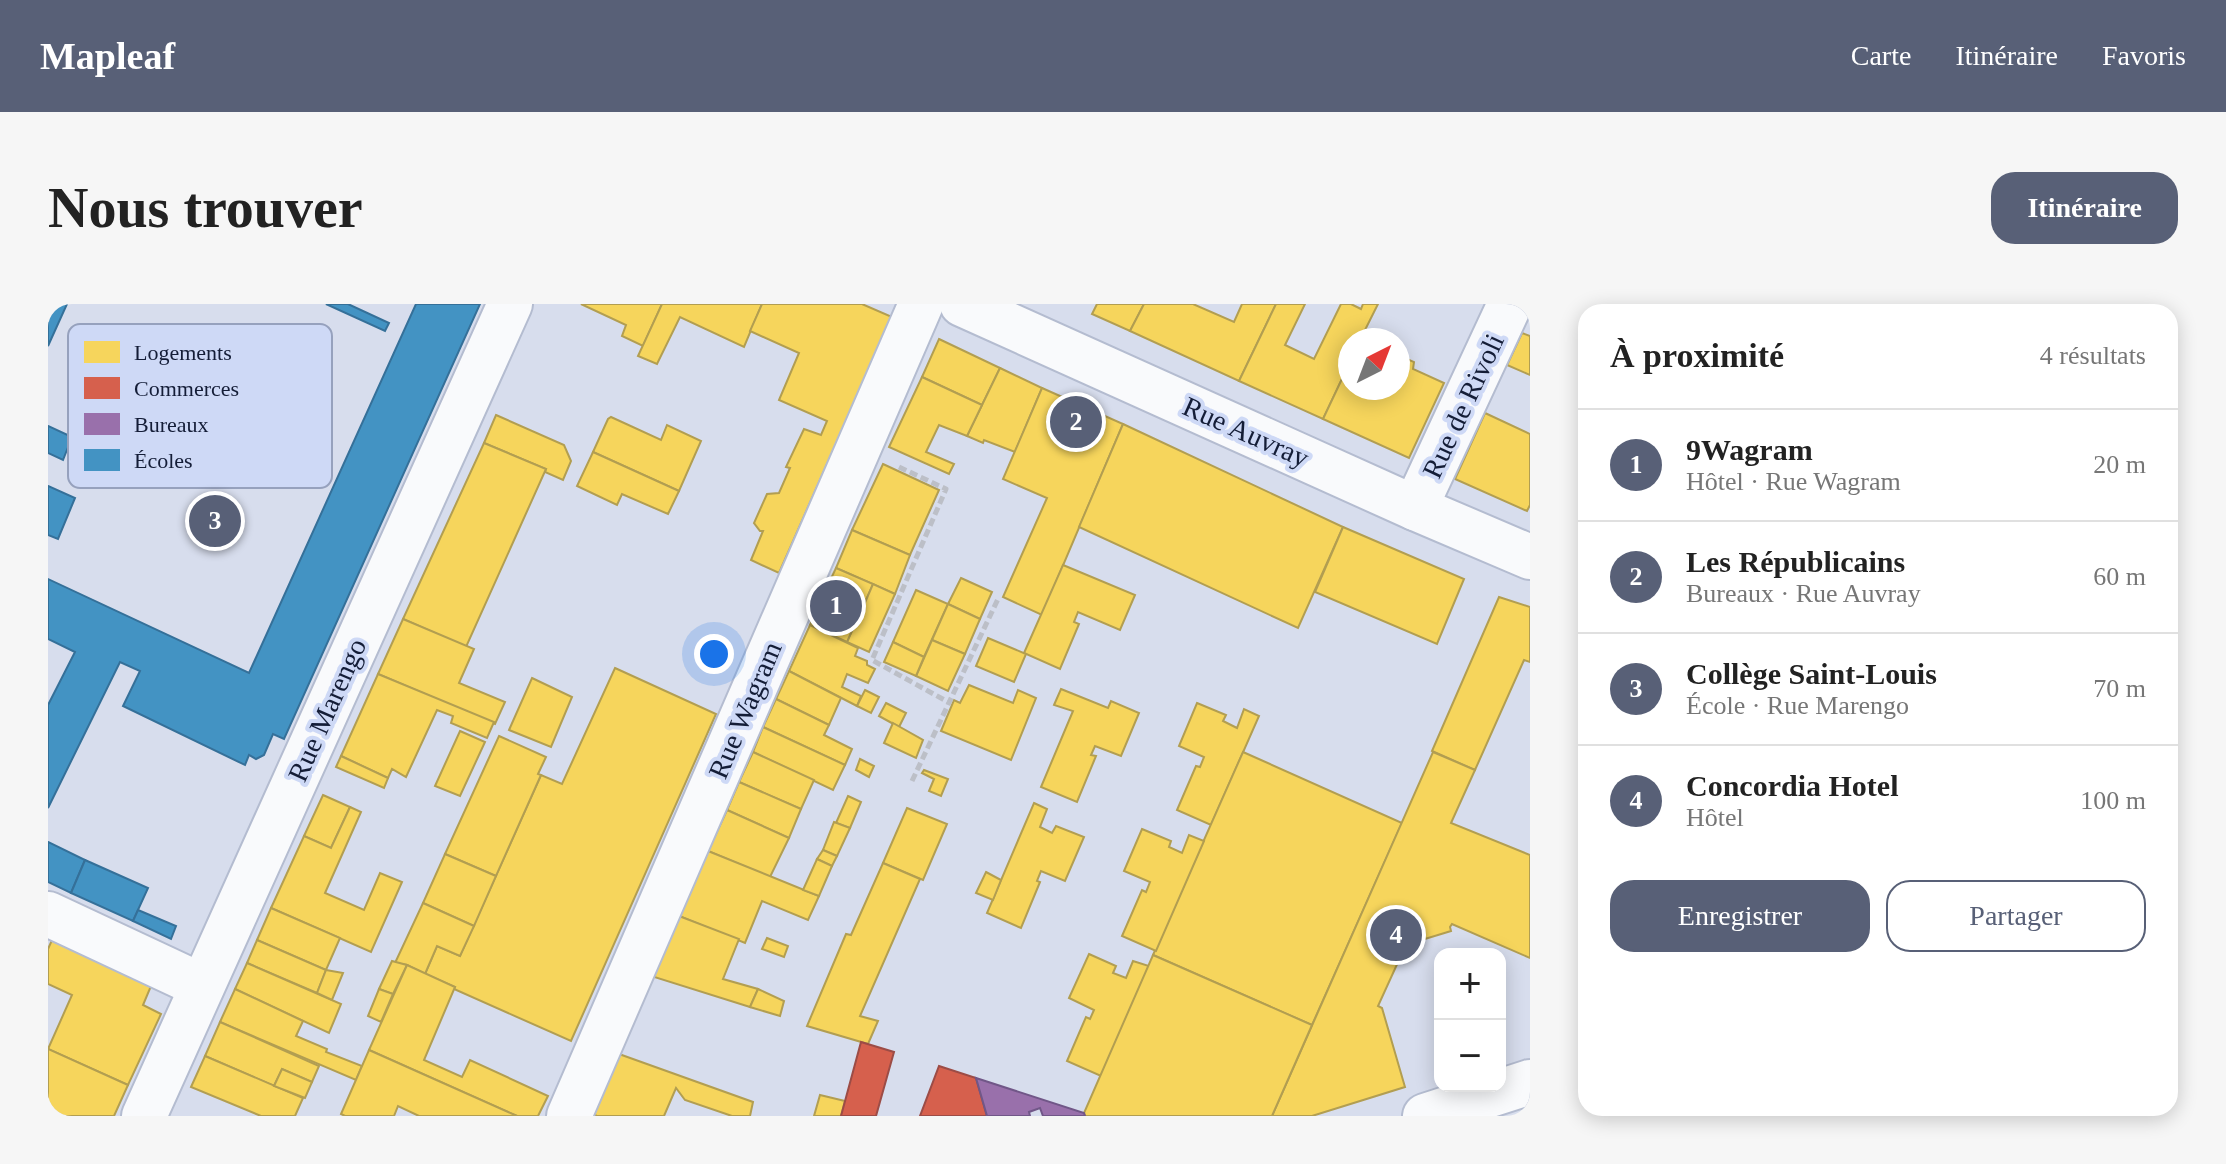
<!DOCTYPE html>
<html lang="fr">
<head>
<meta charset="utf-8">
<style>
	body { margin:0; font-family:Georgia,serif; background:#f6f6f6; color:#222 }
	.controls { position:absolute; right:24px; bottom:24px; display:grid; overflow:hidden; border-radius:16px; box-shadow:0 4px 20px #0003 }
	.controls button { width:72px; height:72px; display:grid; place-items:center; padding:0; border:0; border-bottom:2px solid #e0e0e0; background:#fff; color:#222; font:40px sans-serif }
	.compass { position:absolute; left:1290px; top:24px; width:72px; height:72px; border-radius:50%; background:#fff; box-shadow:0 4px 20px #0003; rotate:42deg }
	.you { position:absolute; left:666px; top:350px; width:28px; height:28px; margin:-20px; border:6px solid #fff; border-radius:50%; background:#1a73e8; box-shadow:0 0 0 12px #1a73e833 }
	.badge { display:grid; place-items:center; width:52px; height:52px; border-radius:50%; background:#586077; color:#fff; font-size:26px; font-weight:700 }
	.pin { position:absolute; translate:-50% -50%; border:4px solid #fff; box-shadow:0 2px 8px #0006 }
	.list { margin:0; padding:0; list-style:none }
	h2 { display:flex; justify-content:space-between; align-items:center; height:104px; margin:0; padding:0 32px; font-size:34px }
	h2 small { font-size:26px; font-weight:400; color:#767676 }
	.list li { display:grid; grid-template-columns:52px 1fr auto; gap:24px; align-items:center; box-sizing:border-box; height:112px; padding:0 32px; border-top:2px solid #e0e0e0 }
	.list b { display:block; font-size:30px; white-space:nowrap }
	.list p { margin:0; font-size:26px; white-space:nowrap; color:#767676 }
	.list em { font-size:26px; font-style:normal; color:#767676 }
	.actions { display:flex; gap:16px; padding:24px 32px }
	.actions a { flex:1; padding:18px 0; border:2px solid #586077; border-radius:24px; text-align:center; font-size:28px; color:#586077 }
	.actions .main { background:#586077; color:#fff }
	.map { position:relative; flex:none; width:1482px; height:812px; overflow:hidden; border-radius:24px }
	header { display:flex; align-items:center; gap:48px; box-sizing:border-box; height:112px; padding:0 40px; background:#586077; color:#fff }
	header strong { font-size:38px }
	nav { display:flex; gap:44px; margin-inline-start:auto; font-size:28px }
	.intro { display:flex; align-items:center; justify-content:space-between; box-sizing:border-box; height:192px; padding:0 48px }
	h1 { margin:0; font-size:56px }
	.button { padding:20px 36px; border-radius:24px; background:#586077; color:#fff; font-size:28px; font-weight:700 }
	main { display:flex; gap:48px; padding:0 48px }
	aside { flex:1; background:#fff; border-radius:24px; box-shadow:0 4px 20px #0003 }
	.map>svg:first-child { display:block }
	.homes { fill:#f6d55c; stroke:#b29e51; stroke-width:2 }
	.shops { fill:#d6604d; stroke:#9c4c46; stroke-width:2 }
	.offices { fill:#9970ab; stroke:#715788; stroke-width:2 }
	.schools { fill:#4393c3; stroke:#357099; stroke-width:2 }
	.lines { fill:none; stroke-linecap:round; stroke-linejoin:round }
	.minor-casing { stroke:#b4bcd0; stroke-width:48 }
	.path { stroke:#bcbfc7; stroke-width:5; stroke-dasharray:8 4; stroke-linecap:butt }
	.minor { stroke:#f9fafc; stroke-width:44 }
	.labels { text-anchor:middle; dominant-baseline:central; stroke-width:8; stroke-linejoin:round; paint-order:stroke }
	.street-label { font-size:28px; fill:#141d37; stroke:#ced9f6 }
	.key { fill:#ced9f6; stroke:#96a1bd; stroke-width:2 }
	.key-label { font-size:22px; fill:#141d37 }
</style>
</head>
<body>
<header>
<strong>Mapleaf</strong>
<nav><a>Carte</a><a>Itinéraire</a><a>Favoris</a></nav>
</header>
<div class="intro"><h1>Nous trouver</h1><a class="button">Itinéraire</a></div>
<main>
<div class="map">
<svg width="1482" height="812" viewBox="0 0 1482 812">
	<rect width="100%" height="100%" fill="#d7dded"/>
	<!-- homes -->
	<g class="homes">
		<polygon points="533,0 614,0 595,42 574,32 578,21"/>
		<polygon points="614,0 714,0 696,43 632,13 609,60 590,52"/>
		<polygon points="714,0 814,0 844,13 731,269 703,256 715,227 712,227 706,219 719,190 731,189 742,164 738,163 756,125 773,131 779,117 731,96 751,49 702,27"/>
		<polygon points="1049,0 1096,0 1082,27 1044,10"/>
		<polygon points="1096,0 1145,0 1186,18 1194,0 1228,0 1191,77 1082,27"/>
		<polygon points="1228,0 1257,0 1237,41 1266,55 1293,0 1303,0 1313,5 1315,0 1330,0 1312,36 1302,36 1302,58 1275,115 1191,77"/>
		<polygon points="1474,29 1482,32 1482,71 1459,61"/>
		<polygon points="891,35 952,64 934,101 874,73"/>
		<polygon points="1350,51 1366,58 1365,65 1396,79 1361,154 1275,115 1302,58 1302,84 1350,84"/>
		<polygon points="952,64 994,84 967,148 936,136 935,139 919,132"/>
		<polygon points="874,73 934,101 919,132 891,121 878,148 906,160 901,170 841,143"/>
		<polygon points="994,84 1075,120 994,311 955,293 999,194 955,175"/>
		<polygon points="1437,109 1482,130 1482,201 1479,207 1407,175"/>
		<polygon points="448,111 516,141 523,157 515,176 497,168 498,165 436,139"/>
		<polygon points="563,113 613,136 619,121 653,137 631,187 545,148 560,115"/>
		<polygon points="1075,120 1295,223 1250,324 1031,223"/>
		<polygon points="436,139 498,165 418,343 355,315"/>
		<polygon points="545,148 631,187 620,210 574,190 569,201 529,182"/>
		<polygon points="835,160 891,186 862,251 804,226"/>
		<polygon points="1295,223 1416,275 1389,340 1267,288"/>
		<polygon points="804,226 862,251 847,290 788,264"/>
		<polygon points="1015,261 1087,291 1072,326 1030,308 1026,318 1031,320 1012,365 976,349"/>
		<polygon points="788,264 825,280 816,301 778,285"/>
		<polygon points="913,274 944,288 932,315 900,300"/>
		<polygon points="825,280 847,290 821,348 799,338 807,320 770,304 778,285 816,301"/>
		<polygon points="868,286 900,300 876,353 845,338"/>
		<polygon points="1451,293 1482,303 1482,358 1476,356 1427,466 1384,447"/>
		<polygon points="900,300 932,315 917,350 884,336"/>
		<polygon points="770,304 807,320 799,338 762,321"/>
		<polygon points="355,315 426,345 411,379 457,398 447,420 330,370"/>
		<polygon points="762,321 810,344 807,352 819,357 819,361 827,365 820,379 799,370 794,383 813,392 809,402 741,367"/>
		<polygon points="940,334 978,350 966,378 928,362"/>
		<polygon points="884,336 917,350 900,387 868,372"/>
		<polygon points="845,338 876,353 868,372 836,358"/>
		<polygon points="567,364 668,410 523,737 406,685 407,683 377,670 389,642 412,652 493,471 514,480"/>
		<polygon points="741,367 793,394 781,421 728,395"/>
		<polygon points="330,370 446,418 439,434 403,419 405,412 389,406 358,473 344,465 340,474 293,452"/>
		<polygon points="484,374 524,393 503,443 461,426"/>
		<polygon points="921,381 965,399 970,386 988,394 963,456 893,427 906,396 912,399"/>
		<polygon points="1013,385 1060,404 1063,397 1091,409 1073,452 1047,442 1043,451 1048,452 1029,498 993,483 1025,407 1006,401"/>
		<polygon points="817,386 831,393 823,409 809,402"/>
		<polygon points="728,395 781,421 776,431 804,445 797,461 715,423"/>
		<polygon points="838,399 858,409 851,423 831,412"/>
		<polygon points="1149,399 1178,411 1175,417 1189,424 1196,405 1211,412 1163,521 1129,506 1148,462 1152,463 1156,453 1131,442"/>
		<polygon points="845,419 875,436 868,454 836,439"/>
		<polygon points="715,423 797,461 785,486 705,448"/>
		<polygon points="412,427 437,438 412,492 387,482"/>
		<polygon points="451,432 498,453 490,470 493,471 448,572 397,550"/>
		<polygon points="705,448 766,476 753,505 691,478"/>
		<polygon points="1195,448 1354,519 1264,721 1105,651"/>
		<polygon points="1385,448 1427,466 1403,519 1482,551 1482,654 1404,620 1402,623 1403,627 1364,639 1364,635 1361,634 1330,702 1334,704 1357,783 1264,812 1224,812"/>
		<polygon points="293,452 340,474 336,484 288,463"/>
		<polygon points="812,455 826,462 821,473 808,466"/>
		<polygon points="876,466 900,475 893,492 881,487 886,475 874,469"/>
		<polygon points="691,478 753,505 741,534 679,506"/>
		<polygon points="275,491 302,503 283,544 256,532"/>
		<polygon points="800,492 813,498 802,524 788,519"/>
		<polygon points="986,499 999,505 992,523 1004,529 1008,522 1036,533 1017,577 993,567 989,577 992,578 973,624 939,609"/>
		<polygon points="302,503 313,508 277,589 316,606 332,569 354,578 323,648 223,604 256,532 283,544"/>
		<polygon points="859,504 899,520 875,576 835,559"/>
		<polygon points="679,506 741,534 722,573 660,547"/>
		<polygon points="786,518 802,524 789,552 775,546"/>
		<polygon points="1094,525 1123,537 1121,543 1134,549 1141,531 1156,537 1108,647 1074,632 1094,586 1098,588 1102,578 1076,567"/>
		<polygon points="775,546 789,552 784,562 769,555"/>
		<polygon points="660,547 771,592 760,616 714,597 697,639 631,612"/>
		<polygon points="397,550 448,572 426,622 375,599"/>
		<polygon points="769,555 784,562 771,592 755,586"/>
		<polygon points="835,559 872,575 812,712 830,717 820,740 759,722 798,630 803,631"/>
		<polygon points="938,568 953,576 945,596 928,589"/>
		<polygon points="375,599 426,622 412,652 389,642 377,670 359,661 347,659"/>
		<polygon points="223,604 292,634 278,666 209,636"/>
		<polygon points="631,612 691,635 675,675 710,685 702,703 603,672"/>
		<polygon points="719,634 740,642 736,653 714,645"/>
		<polygon points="4,636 103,682 95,701 113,710 80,781 0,745 24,691 0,680 0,645"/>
		<polygon points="209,636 278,666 269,689 199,659"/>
		<polygon points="1041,650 1068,662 1065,669 1078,674 1085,657 1101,662 1053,772 1019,757 1038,713 1042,715 1046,706 1021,694"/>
		<polygon points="1105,651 1264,721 1224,812 1037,812 1036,809"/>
		<polygon points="344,657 359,661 345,690 331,685"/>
		<polygon points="199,659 293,700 281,729 187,685"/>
		<polygon points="359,661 407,683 376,756 414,773 422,756 500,792 490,812 469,812 321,746"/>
		<polygon points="278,666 295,669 284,696 269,689"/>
		<polygon points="187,685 255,717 248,732 279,745 278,748 314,762 308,776 172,718"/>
		<polygon points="331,685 345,690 333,718 320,712"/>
		<polygon points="710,685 736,697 732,712 702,703"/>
		<polygon points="172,718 271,762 264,778 234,765 226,782 157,752"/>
		<polygon points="0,745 80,781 66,812 0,812"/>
		<polygon points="321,746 469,812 371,812 350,802 346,812 297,812 293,810"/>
		<polygon points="571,750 705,798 702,812 684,812 637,796 628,784 616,812 549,812 544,810"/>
		<polygon points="157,752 255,794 247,812 213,812 143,783"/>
		<polygon points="234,765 264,778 257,794 226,782"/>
		<polygon points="772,791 797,797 793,812 766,812"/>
	</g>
	<!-- shops -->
	<g class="shops">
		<polygon points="813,738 846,748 828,812 793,812"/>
		<polygon points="891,762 928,774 939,812 872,812"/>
	</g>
	<!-- offices -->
	<polygon class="offices" points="928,774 1036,809 1037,812 995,812 992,804 981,808 982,812 939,812"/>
	<!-- schools -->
	<g class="schools">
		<polygon points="0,0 19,0 0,42"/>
		<polygon points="278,0 300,0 341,19 337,27"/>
		<polygon points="368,0 432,0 236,435 225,430 216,451 208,455 201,451 197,461 75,402 92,367 72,358 0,504 0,401 27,348 0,335 0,275 201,369"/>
		<polygon points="0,122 24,133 15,156 0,149"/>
		<polygon points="0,182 27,194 10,235 0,231"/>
		<polygon points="0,538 37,556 23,589 0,578"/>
		<polygon points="37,556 100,584 85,617 23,589"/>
		<polygon points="90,606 128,622 123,635 85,617"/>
	</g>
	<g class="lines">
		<defs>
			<g id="minor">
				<polyline points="914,0 1367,204 1482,253"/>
				<polyline points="1367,204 1462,0"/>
				<polyline points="0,610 154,682"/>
				<polyline points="96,812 462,0"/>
				<polyline points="521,812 873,0"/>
				<polyline points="1377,812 1482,778"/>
			</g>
		</defs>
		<!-- minor casing -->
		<use href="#minor" class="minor-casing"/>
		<!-- path -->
		<g class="path">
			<polyline points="851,163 898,185 824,356 900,398"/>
			<polyline points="864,477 950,295"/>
		</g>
		<!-- minor -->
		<use href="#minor" class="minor"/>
	</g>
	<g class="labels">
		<!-- street labels -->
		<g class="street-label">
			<text transform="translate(1415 102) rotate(-65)">Rue de Rivoli</text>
			<text transform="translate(1198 128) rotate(24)">Rue Auvray</text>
			<text transform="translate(279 406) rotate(-66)">Rue Marengo</text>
			<text transform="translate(697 406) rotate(-67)">Rue Wagram</text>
		</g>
	</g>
	<!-- legend -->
	<rect x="20" y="20" width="264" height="164" rx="12" class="key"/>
	<rect x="36" y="37" width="36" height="22" fill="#f6d55c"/>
	<rect x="36" y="73" width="36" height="22" fill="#d6604d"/>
	<rect x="36" y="109" width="36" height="22" fill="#9970ab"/>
	<rect x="36" y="145" width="36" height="22" fill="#4393c3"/>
	<g class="key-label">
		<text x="86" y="56">Logements</text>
		<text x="86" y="92">Commerces</text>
		<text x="86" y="128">Bureaux</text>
		<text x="86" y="164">Écoles</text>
	</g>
</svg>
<div class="controls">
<button>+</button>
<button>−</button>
</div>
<svg class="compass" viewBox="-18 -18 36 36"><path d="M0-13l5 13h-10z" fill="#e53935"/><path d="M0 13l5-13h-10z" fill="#767676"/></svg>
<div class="you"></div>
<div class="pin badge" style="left:788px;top:302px">1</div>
<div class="pin badge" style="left:1028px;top:118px">2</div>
<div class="pin badge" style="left:167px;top:217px">3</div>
<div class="pin badge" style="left:1348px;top:631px">4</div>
</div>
<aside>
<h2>À proximité<small>4 résultats</small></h2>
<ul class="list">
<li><span class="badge">1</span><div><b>9Wagram</b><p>Hôtel · Rue Wagram</p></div><em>20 m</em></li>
<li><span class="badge">2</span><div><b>Les Républicains</b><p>Bureaux · Rue Auvray</p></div><em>60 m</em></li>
<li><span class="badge">3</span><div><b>Collège Saint-Louis</b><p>École · Rue Marengo</p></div><em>70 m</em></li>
<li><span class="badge">4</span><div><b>Concordia Hotel</b><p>Hôtel</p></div><em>100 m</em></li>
</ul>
<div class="actions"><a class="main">Enregistrer</a><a>Partager</a></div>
</aside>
</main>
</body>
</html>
